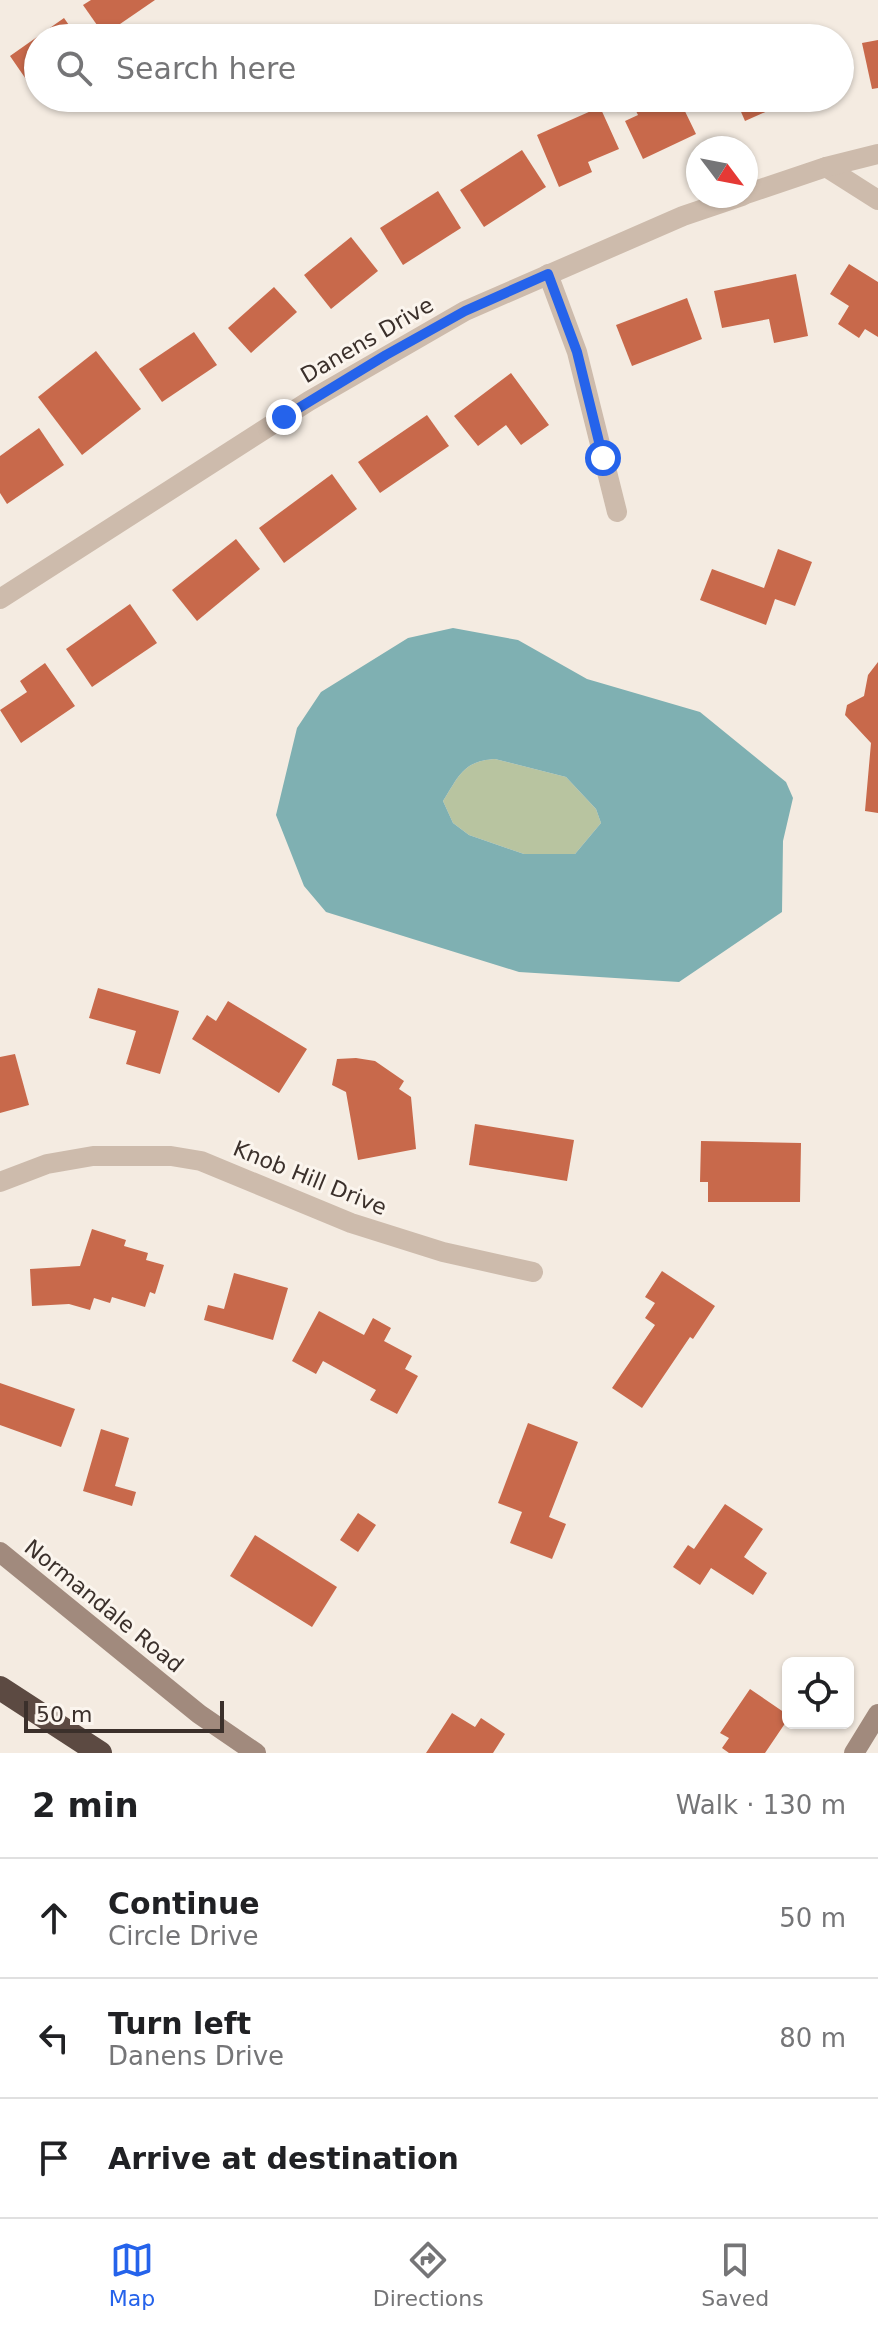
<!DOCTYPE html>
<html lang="en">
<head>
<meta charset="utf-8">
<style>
	body { margin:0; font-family:"DejaVu Sans",sans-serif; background:#f6f6f6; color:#202124 }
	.controls { position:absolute; right:24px; bottom:24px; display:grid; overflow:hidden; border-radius:12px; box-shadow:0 2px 6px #0004 }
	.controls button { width:72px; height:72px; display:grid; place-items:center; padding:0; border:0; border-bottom:2px solid #e0e0e0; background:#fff; color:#202124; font:40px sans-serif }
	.compass { position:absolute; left:686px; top:136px; width:72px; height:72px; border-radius:50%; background:#fff; box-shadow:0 2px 6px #0004; rotate:122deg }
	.scale { position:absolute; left:24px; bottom:20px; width:200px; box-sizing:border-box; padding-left:8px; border:4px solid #3b302b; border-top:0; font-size:22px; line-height:28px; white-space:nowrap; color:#3b302b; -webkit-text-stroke:6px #fbf5ee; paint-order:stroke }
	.stop { position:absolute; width:24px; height:24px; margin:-18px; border:6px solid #2563eb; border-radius:50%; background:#fff }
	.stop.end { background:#2563eb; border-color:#fff; box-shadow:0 2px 8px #0008 }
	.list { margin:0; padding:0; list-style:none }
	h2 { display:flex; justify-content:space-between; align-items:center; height:104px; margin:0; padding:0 32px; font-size:34px }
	h2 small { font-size:26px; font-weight:400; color:#757577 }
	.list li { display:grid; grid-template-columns:52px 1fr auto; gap:24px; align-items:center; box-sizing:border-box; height:120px; padding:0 32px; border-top:2px solid #e0e0e0 }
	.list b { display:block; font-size:30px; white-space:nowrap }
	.list p { margin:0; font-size:26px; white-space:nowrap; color:#757577 }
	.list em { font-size:26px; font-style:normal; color:#757577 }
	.icon { flex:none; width:44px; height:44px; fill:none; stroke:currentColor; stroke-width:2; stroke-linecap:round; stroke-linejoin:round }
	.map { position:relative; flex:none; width:878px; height:1753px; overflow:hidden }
	.search { position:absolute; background:#fff; box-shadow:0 2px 6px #0004; left:24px; right:24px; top:24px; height:88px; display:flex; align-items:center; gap:20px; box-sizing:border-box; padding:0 28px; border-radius:44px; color:#757577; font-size:30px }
	.sheet { height:464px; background:#fff }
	nav { display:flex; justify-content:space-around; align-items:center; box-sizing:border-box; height:112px; border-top:2px solid #e0e0e0; background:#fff; font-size:22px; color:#757577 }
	nav a { display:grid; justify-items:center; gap:4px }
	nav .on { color:#2563eb }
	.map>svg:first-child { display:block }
	.green { fill:#b8c4a0 }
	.water { fill:#7fb0b2; fill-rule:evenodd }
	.building { fill:#c8694b }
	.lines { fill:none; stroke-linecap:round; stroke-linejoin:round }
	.street { stroke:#cdbbac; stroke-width:20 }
	.secondary { stroke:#a18a7d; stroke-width:20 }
	.highway { stroke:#5c4a42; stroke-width:24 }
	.route { stroke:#2563eb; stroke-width:10 }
	.labels { text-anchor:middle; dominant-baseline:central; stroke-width:6; stroke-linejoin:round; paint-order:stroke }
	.street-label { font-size:22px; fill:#3b302b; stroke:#fbf5ee }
</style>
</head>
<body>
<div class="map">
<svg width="878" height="1753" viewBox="0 0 878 1753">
	<rect width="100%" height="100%" fill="#f4ebe1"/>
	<!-- green -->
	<path class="green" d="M495,759L566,777L596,809L601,823L575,854H524L469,835L453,823L443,801C459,776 463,761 495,759Z"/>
	<!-- water -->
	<path class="water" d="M453,628L518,640L587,679L700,712L786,782L793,798L783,841L782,912L679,982L519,972L326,912L304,886L276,815L297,728L321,692L408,638ZM495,759L566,777L596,809L601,823L575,854H524L469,835L453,823L443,801C459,776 463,761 495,759Z"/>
	<!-- building -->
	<g class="building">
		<polygon points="91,0 155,0 104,35 83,5"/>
		<polygon points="64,18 78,38 38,38 38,79 30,85 10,56"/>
		<polygon points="878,40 878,88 872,89 862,43"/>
		<polygon points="649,98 655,98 661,110 680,101 696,134 643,159 625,121 638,115 633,105"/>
		<polygon points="735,98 787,98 788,102 745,121"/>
		<polygon points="600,107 619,149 588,162 592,172 559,187 537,135"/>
		<polygon points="522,150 546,187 484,227 460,190"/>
		<polygon points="438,191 461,228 403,265 380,228"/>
		<polygon points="351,237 378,271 331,309 304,275"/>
		<polygon points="849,264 878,282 878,337 865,329 859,338 838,324 849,306 830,294"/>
		<polygon points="796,274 808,336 774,343 769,319 722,328 714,291"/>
		<polygon points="274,287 297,312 251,353 228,328"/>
		<polygon points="687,298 702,339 632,366 616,325"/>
		<polygon points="194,332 217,365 162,402 139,369"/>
		<polygon points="96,351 141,409 82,455 38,397"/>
		<polygon points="511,373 549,425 521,445 506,425 478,446 454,416"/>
		<polygon points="427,415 449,446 380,493 358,462"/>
		<polygon points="39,428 64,465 7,504 0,493 0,456"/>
		<polygon points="332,474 357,509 284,563 259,528"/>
		<polygon points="236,539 260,569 197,621 172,590"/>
		<polygon points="778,549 812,562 795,606 775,599 766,625 700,600 712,569 764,588"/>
		<polygon points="130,604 157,643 92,687 66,649"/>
		<polygon points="878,662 878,813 865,811 871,743 845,715 847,705 864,696 868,675"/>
		<polygon points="45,663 75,706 21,743 0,710 27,692 20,681"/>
		<polygon points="98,988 179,1011 160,1074 126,1064 136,1031 89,1018"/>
		<polygon points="228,1001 307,1049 279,1093 192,1039 207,1015 216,1021"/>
		<polygon points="15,1054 29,1105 0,1113 0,1057"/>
		<polygon points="356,1058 375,1061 404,1081 399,1089 411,1097 416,1149 358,1160 346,1092 332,1085 337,1059"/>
		<polygon points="475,1124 574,1140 567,1181 469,1165"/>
		<polygon points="701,1141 801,1143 800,1202 708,1202 708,1182 700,1182"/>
		<polygon points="92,1229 126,1240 124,1246 148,1253 146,1260 164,1265 155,1294 150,1292 145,1307 112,1297 110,1303 94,1298 90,1310 69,1304 32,1306 30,1269 80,1266"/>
		<polygon points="662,1271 715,1306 693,1339 690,1337 642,1408 612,1388 655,1325 645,1318 655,1303 645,1297"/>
		<polygon points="234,1273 288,1288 273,1340 204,1320 208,1305 224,1309"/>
		<polygon points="319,1311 364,1335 373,1318 391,1328 384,1341 412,1356 405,1369 418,1376 397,1414 370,1400 376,1390 323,1361 316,1374 292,1361"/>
		<polygon points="0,1383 75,1409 61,1447 0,1425"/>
		<polygon points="528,1423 578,1442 549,1517 566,1524 552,1559 510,1543 522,1512 498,1503"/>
		<polygon points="101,1429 129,1438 115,1486 136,1492 132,1506 83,1491"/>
		<polygon points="725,1504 763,1529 744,1557 767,1573 753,1595 711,1568 700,1585 673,1567 688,1545 694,1549"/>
		<polygon points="358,1513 376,1525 358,1552 340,1540"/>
		<polygon points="255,1535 337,1587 312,1627 230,1576"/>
		<polygon points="750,1689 788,1715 788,1719 765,1753 729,1753 722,1748 729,1738 720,1733"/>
		<polygon points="452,1713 475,1727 481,1718 505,1734 493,1753 426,1753"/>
	</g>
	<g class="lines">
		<!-- street -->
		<g class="street">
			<polyline points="826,167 878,200"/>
			<polyline points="746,194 826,167 878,154"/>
			<polyline points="548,274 577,352 617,512"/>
			<polyline points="0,599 309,401 465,311 683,216 742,196"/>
			<polyline points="0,1182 47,1164 93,1156 171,1156 201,1161 351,1223 443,1252 533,1272"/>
		</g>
		<!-- secondary -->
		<g class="secondary">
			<polyline points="0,1552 199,1714 256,1753"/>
			<polyline points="854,1753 878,1714"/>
		</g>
		<!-- highway -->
		<polyline class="highway" points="0,1688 100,1753"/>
	</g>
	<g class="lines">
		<!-- route -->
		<polyline class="route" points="284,417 386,355 465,311 548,274 577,352 603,458"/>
	</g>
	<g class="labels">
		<!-- street labels -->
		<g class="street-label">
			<text transform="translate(367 340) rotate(-30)">Danens Drive</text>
			<text transform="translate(310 1178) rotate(22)">Knob Hill Drive</text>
			<text transform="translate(104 1606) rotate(39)">Normandale Road</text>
		</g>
	</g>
</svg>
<div class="controls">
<button><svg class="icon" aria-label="locate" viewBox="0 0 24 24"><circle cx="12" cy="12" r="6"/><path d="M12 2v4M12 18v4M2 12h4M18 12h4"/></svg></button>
</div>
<svg class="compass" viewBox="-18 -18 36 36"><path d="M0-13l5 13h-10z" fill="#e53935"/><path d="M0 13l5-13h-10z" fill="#757577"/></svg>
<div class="scale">50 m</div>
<div class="stop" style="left:603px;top:458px"></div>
<div class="stop end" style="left:284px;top:417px"></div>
<div class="search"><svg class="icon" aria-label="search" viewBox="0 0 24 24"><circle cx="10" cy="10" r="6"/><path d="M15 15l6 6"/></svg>Search here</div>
</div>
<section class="sheet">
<h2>2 min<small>Walk · 130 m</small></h2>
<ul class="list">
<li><svg class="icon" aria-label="ahead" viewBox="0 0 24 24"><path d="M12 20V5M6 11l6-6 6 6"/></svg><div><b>Continue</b><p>Circle Drive</p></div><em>50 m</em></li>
<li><svg class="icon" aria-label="left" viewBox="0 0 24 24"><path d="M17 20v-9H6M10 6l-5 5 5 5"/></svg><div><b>Turn left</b><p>Danens Drive</p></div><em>80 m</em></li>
<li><svg class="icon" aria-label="arrive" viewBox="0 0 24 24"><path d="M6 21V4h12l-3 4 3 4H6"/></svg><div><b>Arrive at destination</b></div></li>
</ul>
</section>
<nav>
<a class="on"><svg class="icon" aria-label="map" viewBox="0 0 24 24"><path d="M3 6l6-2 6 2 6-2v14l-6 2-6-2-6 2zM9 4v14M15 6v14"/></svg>Map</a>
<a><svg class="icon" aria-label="directions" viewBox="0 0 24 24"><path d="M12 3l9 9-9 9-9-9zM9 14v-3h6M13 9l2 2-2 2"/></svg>Directions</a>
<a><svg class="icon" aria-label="saved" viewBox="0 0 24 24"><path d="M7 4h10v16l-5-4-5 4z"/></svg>Saved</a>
</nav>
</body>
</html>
